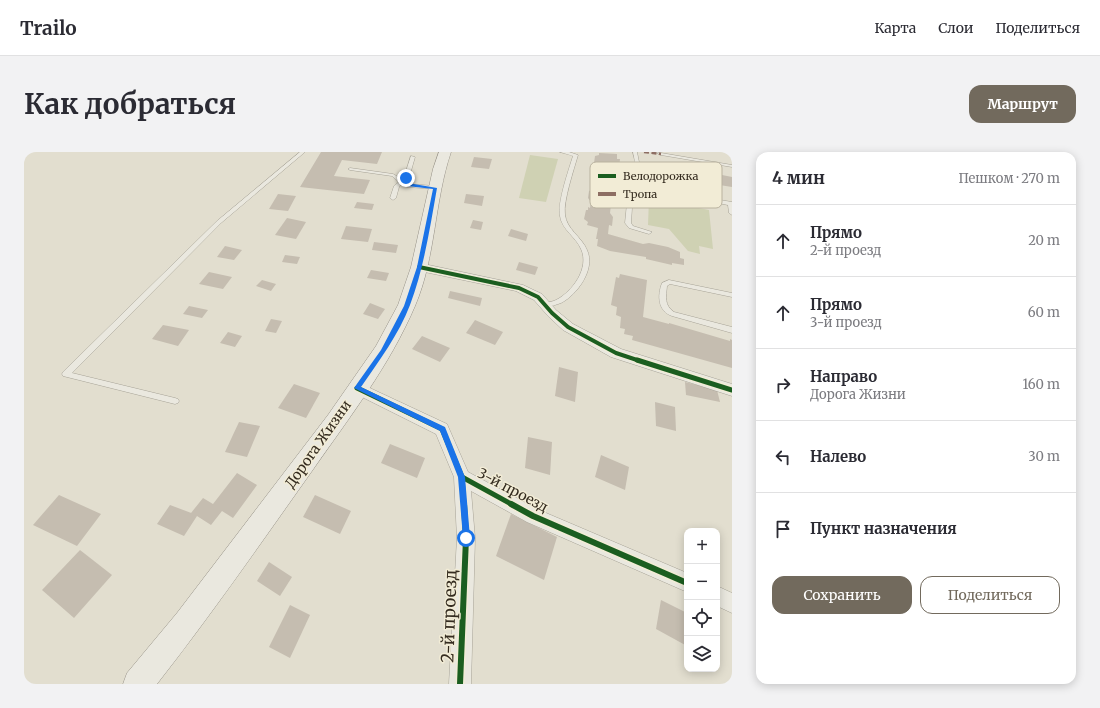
<!DOCTYPE html>
<html lang="ru">
<head>
<meta charset="utf-8">
<style>
	body { margin:0; font-family:Merriweather,serif; background:#f2f2f3; color:#2b2b33 }
	.controls { position:absolute; right:12px; bottom:12px; display:grid; overflow:hidden; border-radius:8px; box-shadow:0 2px 10px #0003 }
	.controls button { width:36px; height:36px; display:grid; place-items:center; padding:0; border:0; border-bottom:1px solid #e1e1e2; background:#fff; color:#2b2b33; font:20px sans-serif }
	.stop { position:absolute; width:12px; height:12px; margin:-9px; border:3px solid #1a73e8; border-radius:50%; background:#fff }
	.stop.end { background:#1a73e8; border-color:#fff; box-shadow:0 1px 4px #0008 }
	.list { margin:0; padding:0; list-style:none }
	h2 { display:flex; justify-content:space-between; align-items:center; height:52px; margin:0; padding:0 16px; font-size:17px }
	h2 small { font-size:13px; font-weight:400; color:#7c7c81 }
	.list li { display:grid; grid-template-columns:26px 1fr auto; gap:12px; align-items:center; box-sizing:border-box; height:72px; padding:0 16px; border-top:1px solid #e1e1e2 }
	.list b { display:block; font-size:15px; white-space:nowrap }
	.list p { margin:0; font-size:13px; white-space:nowrap; color:#7c7c81 }
	.list em { font-size:13px; font-style:normal; color:#7c7c81 }
	.actions { display:flex; gap:8px; padding:12px 16px }
	.actions a { flex:1; padding:9px 0; border:1px solid #726a5d; border-radius:12px; text-align:center; font-size:14px; color:#726a5d }
	.actions .main { background:#726a5d; color:#fff }
	.icon { flex:none; width:22px; height:22px; fill:none; stroke:currentColor; stroke-width:2; stroke-linecap:round; stroke-linejoin:round }
	.map { position:relative; flex:none; width:708px; height:532px; overflow:hidden; border-radius:12px }
	header { display:flex; align-items:center; gap:24px; box-sizing:border-box; height:56px; padding:0 20px; background:#fff; border-bottom:1px solid #e1e1e2 }
	header strong { font-size:19px }
	nav { display:flex; gap:22px; margin-inline-start:auto; font-size:14px }
	.intro { display:flex; align-items:center; justify-content:space-between; box-sizing:border-box; height:96px; padding:0 24px }
	h1 { margin:0; font-size:28px }
	.button { padding:10px 18px; border-radius:12px; background:#726a5d; color:#fff; font-size:14px; font-weight:700 }
	main { display:flex; gap:24px; padding:0 24px }
	aside { flex:1; background:#fff; border-radius:12px; box-shadow:0 2px 10px #0003 }
	.map>svg:first-child { display:block }
	.green { fill:#cfd1b3 }
	.building { fill:#c5bdb0 }
	.lines { fill:none; stroke-linecap:round; stroke-linejoin:round }
	.service-casing { stroke:#a7a397; stroke-width:1 }
	.minor-casing { stroke:#a7a397; stroke-width:1 }
	.secondary-casing { stroke:#979288; stroke-width:1 }
	.service { fill:#eae8df; fill-rule:evenodd }
	.minor { fill:#eae8df; fill-rule:evenodd }
	.secondary { fill:#eae8df; fill-rule:evenodd }
	.quiet { stroke:#8d6e63; stroke-width:2.5; stroke-dasharray:5 2.5; stroke-linecap:butt }
	.cycleway-far2-casing { stroke:#f2ecd6; stroke-width:6 }
	.cycleway-far1-casing { stroke:#f2ecd6; stroke-width:8 }
	.cycleway-casing { stroke:#f2ecd6; stroke-width:9 }
	.cycleway-far2 { stroke:#1b5e20; stroke-width:4 }
	.cycleway-far1 { stroke:#1b5e20; stroke-width:5 }
	.cycleway { stroke:#1b5e20; stroke-width:6 }
	.route { fill:#1a73e8 }
	.labels { text-anchor:middle; dominant-baseline:central; stroke-width:3; stroke-linejoin:round; paint-order:stroke }
	.street-label { font-size:14px; fill:#352c20; stroke:#f2ecd6 }
	.near-street-label { font-size:17px; fill:#352c20; stroke:#f2ecd6 }
	.key { fill:#f2ecd6; stroke:#b9b29f; stroke-width:1 }
	.key-label { font-size:11px; fill:#352c20 }
</style>
</head>
<body>
<header>
<strong>Trailo</strong>
<nav><a>Карта</a><a>Слои</a><a>Поделиться</a></nav>
</header>
<div class="intro"><h1>Как добраться</h1><a class="button">Маршрут</a></div>
<main>
<div class="map">
<svg width="708" height="532" viewBox="0 0 708 532">
	<rect width="100%" height="100%" fill="#e2decf"/>
	<!-- green -->
	<g class="green">
		<polygon points="506,3 534,7 522,50 495,46"/>
		<polygon points="625,46 685,58 689,97 675,94 676,102 664,99 645,77 624,73"/>
	</g>
	<!-- building -->
	<g class="building">
		<polygon points="297,0 358,0 353,12 318,8 310,24 346,28 340,42 276,35"/>
		<polygon points="575,1 593,2 593,7 596,7 595,17 592,16 591,24 593,27 592,35 589,34 589,42 591,45 590,53 587,53 586,61 589,65 588,74 585,73 584,82 619,92 625,91 644,95 656,100 656,106 660,107 660,113 648,111 648,113 622,107 622,105 586,99 573,94 574,87 572,87 574,76 563,73 564,70 560,67 562,58 564,58 564,55 566,56 567,50 564,46 565,39 569,37 570,32 567,28 569,20 572,19 573,14 570,11 571,4 575,3"/>
		<polygon points="450,5 468,7 465,17 447,15"/>
		<polygon points="626,12 636,12 657,17 673,18 708,25 708,35 633,23 633,22 623,20 623,16 626,16"/>
		<polygon points="254,42 272,44 264,59 245,57"/>
		<polygon points="442,42 460,44 458,54 440,51"/>
		<polygon points="333,50 350,52 348,58 330,56"/>
		<polygon points="263,66 282,70 272,87 251,83"/>
		<polygon points="449,68 459,70 457,78 446,76"/>
		<polygon points="322,74 348,77 344,90 317,87"/>
		<polygon points="487,77 504,82 502,89 484,84"/>
		<polygon points="350,90 374,93 372,101 348,98"/>
		<polygon points="201,94 218,98 210,108 193,105"/>
		<polygon points="261,103 276,105 273,112 258,110"/>
		<polygon points="495,110 514,115 511,123 492,118"/>
		<polygon points="347,118 365,121 362,129 343,126"/>
		<polygon points="185,120 208,125 199,137 175,132"/>
		<polygon points="596,122 623,128 619,165 645,172 645,171 706,189 706,187 708,188 708,216 608,188 609,184 600,182 601,177 596,176 597,165 592,163 593,155 587,153 592,125 595,126"/>
		<polygon points="238,128 252,132 247,139 232,134"/>
		<polygon points="426,139 458,146 456,154 424,146"/>
		<polygon points="346,151 361,157 354,167 339,162"/>
		<polygon points="165,154 184,158 178,166 159,162"/>
		<polygon points="247,167 258,169 252,181 241,179"/>
		<polygon points="451,168 479,180 471,193 442,181"/>
		<polygon points="139,173 165,178 154,194 128,187"/>
		<polygon points="204,180 218,184 211,195 196,191"/>
		<polygon points="398,184 426,196 416,210 388,197"/>
		<polygon points="535,215 554,220 551,250 531,244"/>
		<polygon points="661,230 693,238 696,250 662,243"/>
		<polygon points="270,232 296,241 282,266 254,256"/>
		<polygon points="631,250 651,255 652,279 632,274"/>
		<polygon points="215,270 236,274 223,305 201,300"/>
		<polygon points="504,285 528,290 526,323 501,316"/>
		<polygon points="366,292 401,306 393,326 357,311"/>
		<polygon points="577,303 605,315 601,338 571,325"/>
		<polygon points="213,321 233,333 209,366 198,359 187,373 173,364 160,384 133,372 146,353 170,362 167,361 179,346 189,352"/>
		<polygon points="35,343 77,362 53,394 9,373"/>
		<polygon points="291,343 327,359 316,382 279,365"/>
		<polygon points="487,362 533,385 520,428 472,404"/>
		<polygon points="56,398 88,423 50,466 18,438"/>
		<polygon points="245,410 268,425 256,444 233,429"/>
		<polygon points="637,448 663,461 663,494 632,477"/>
		<polygon points="266,453 286,463 266,506 245,495"/>
	</g>
	<g class="lines">
		<defs>
			<g id="service">
				<polygon points="276,0 281,0 197,71 48,221 151,246 154,247 155,249 154,251 151,252 39,224 38,222 39,220 193,69"/>
				<path d="M536,0H545L554,3C550,17 539,50 541,62C542,77 558,85 563,98C572,117 553,143 537,151C532,153 527,154 522,155H520V151C524,150 528,150 532,148C548,140 566,116 557,97C552,85 538,78 536,64C533,51 545,17 549,4Z"/>
				<polygon points="609,0 613,0 615,10 611,21 638,35 654,41 708,50 708,63 705,61 704,53 651,43 634,37 610,25 607,71 609,74 628,80 625,82 605,76 601,71 606,22 611,10"/>
				<polygon points="631,0 708,13 708,15 637,3"/>
				<polygon points="387,4 391,5 385,26 381,29 384,32 411,34 414,36 413,37 383,35 378,32 375,35 372,46 369,48 366,46 370,34 375,30 368,24 326,18 324,17 326,16 369,22 378,27 380,25"/>
				<path d="M645,128L708,141V145L646,132L643,134C642,145 640,153 650,160L708,175V181L648,164C634,159 633,144 638,131Z"/>
			</g>
			<g id="minor">
				<polygon points="395,111 499,133 518,142 532,158 549,172 597,197 708,232 708,244 587,205 539,178 524,164 510,148 492,139 391,118 389,115 391,112"/>
				<polygon points="333,230 423,272 444,320 515,358 663,421 663,440 503,370 447,339 451,386 447,532 425,532 433,386 430,325 412,282 328,240 326,236 328,232"/>
				<polygon points="693,434 708,441 708,461 693,454"/>
			</g>
			<path id="secondary" d="M415,0H427C410,50 412,105 391,154C366,213 325,266 288,319C237,391 187,463 133,532H99L103,521L153,461L304,263L352,194L374,153L387,115L409,17Z"/>
		</defs>
		<!-- service casing -->
		<use href="#service" class="service-casing"/>
		<!-- minor casing -->
		<use href="#minor" class="minor-casing"/>
		<!-- secondary casing -->
		<use href="#secondary" class="secondary-casing"/>
		<!-- service -->
		<use href="#service" class="service"/>
		<!-- minor -->
		<use href="#minor" class="minor"/>
		<!-- secondary -->
		<use href="#secondary" class="secondary"/>
		<!-- quiet -->
		<polyline class="quiet" points="620,0 637,2"/>
		<defs>
			<polyline id="cycleway-far2" points="395,115 495,136 514,145 528,161 544,175 592,201 616,209"/>
			<g id="cycleway-far1">
				<polyline points="613,208 708,238"/>
				<polyline points="333,236 418,277 438,325 489,353"/>
				<polyline points="438,325 440,353"/>
			</g>
			<g id="cycleway">
				<polyline points="487,352 509,364 663,431"/>
				<polyline points="436,532 442,386 440,352"/>
			</g>
		</defs>
		<!-- cycleway-far2 casing -->
		<use href="#cycleway-far2" class="cycleway-far2-casing"/>
		<!-- cycleway-far1 casing -->
		<use href="#cycleway-far1" class="cycleway-far1-casing"/>
		<!-- cycleway casing -->
		<use href="#cycleway" class="cycleway-casing"/>
		<!-- cycleway-far2 -->
		<use href="#cycleway-far2" class="cycleway-far2"/>
		<!-- cycleway-far1 -->
		<use href="#cycleway-far1" class="cycleway-far1"/>
		<!-- cycleway -->
		<use href="#cycleway" class="cycleway"/>
	</g>
	<!-- route -->
	<path class="route" d="M382,24L384,26L380,30L384,31L413,36C406,75 400,116 386,153C375,182 355,209 337,235L421,275L441,325L446,386L442,390L439,386L434,325L416,279L330,236L357,198L380,154L393,115L409,37L383,34L376,31V29Z"/>
	<g class="labels">
		<!-- street labels -->
		<g class="street-label">
			<text transform="translate(294 292) rotate(-55)">Дорога Жизни</text>
			<text transform="translate(489 338) rotate(28)">3-й проезд</text>
		</g>
		<!-- near-street labels -->
		<g class="near-street-label">
			<text transform="translate(425 464) rotate(-88)">2-й проезд</text>
		</g>
	</g>
	<!-- legend -->
	<rect x="566" y="10" width="132" height="46" rx="6" class="key"/>
	<rect x="574" y="22" width="18" height="4" fill="#1b5e20"/>
	<rect x="574" y="40" width="18" height="4" fill="#8d6e63"/>
	<g class="key-label">
		<text x="599" y="28">Велодорожка</text>
		<text x="599" y="46">Тропа</text>
	</g>
</svg>
<div class="controls">
<button>+</button>
<button>−</button>
<button><svg class="icon" aria-label="locate" viewBox="0 0 24 24"><circle cx="12" cy="12" r="6"/><path d="M12 2v4M12 18v4M2 12h4M18 12h4"/></svg></button>
<button><svg class="icon" aria-label="layers" viewBox="0 0 24 24"><path d="M12 4l9 5-9 5-9-5zM3 14l9 5 9-5"/></svg></button>
</div>
<div class="stop" style="left:442px;top:386px"></div>
<div class="stop end" style="left:382px;top:26px"></div>
</div>
<aside>
<h2>4 мин<small>Пешком · 270 m</small></h2>
<ul class="list">
<li><svg class="icon" aria-label="ahead" viewBox="0 0 24 24"><path d="M12 20V5M6 11l6-6 6 6"/></svg><div><b>Прямо</b><p>2-й проезд</p></div><em>20 m</em></li>
<li><svg class="icon" aria-label="ahead" viewBox="0 0 24 24"><path d="M12 20V5M6 11l6-6 6 6"/></svg><div><b>Прямо</b><p>3-й проезд</p></div><em>60 m</em></li>
<li><svg class="icon" aria-label="right" viewBox="0 0 24 24"><path d="M7 20v-9h11M14 6l5 5-5 5"/></svg><div><b>Направо</b><p>Дорога Жизни</p></div><em>160 m</em></li>
<li><svg class="icon" aria-label="left" viewBox="0 0 24 24"><path d="M17 20v-9H6M10 6l-5 5 5 5"/></svg><div><b>Налево</b></div><em>30 m</em></li>
<li><svg class="icon" aria-label="arrive" viewBox="0 0 24 24"><path d="M6 21V4h12l-3 4 3 4H6"/></svg><div><b>Пункт назначения</b></div></li>
</ul>
<div class="actions"><a class="main">Сохранить</a><a>Поделиться</a></div>
</aside>
</main>
</body>
</html>
